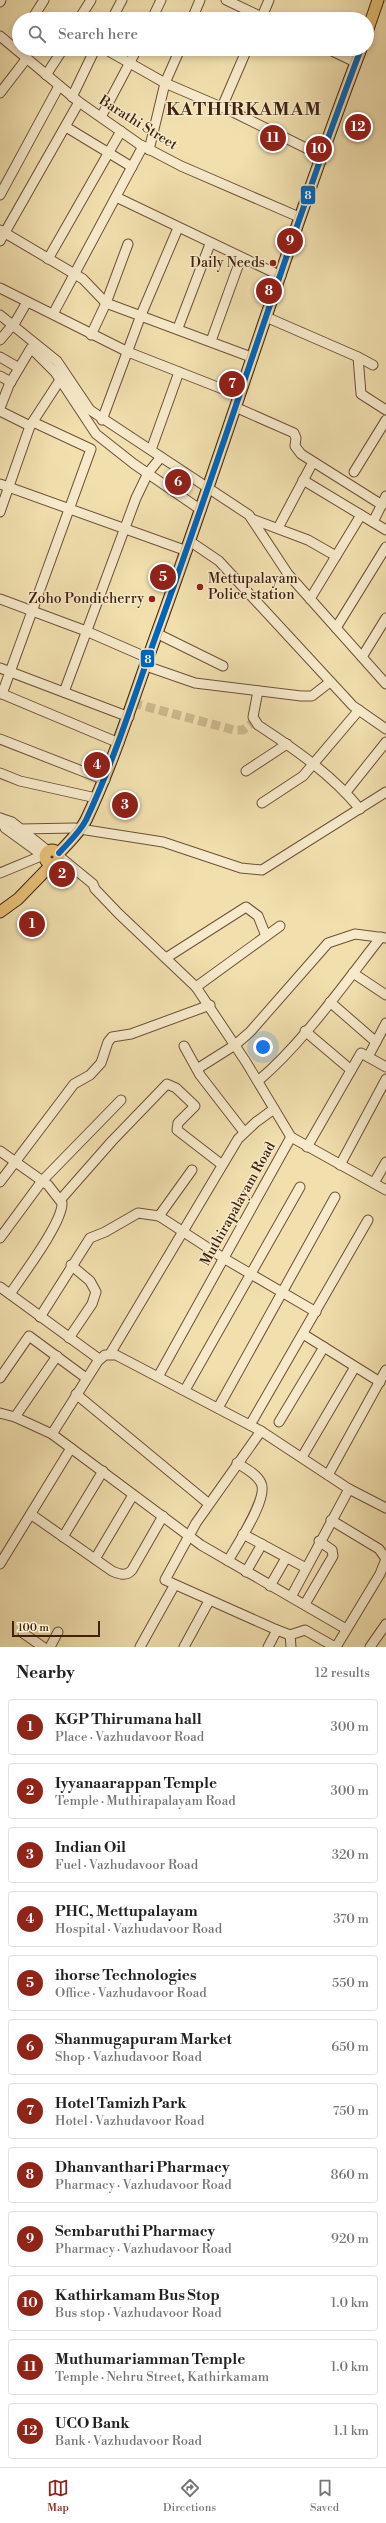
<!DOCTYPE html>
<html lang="en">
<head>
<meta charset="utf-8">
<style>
	body { margin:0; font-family:"Libre Bodoni",serif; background:#f2f2f2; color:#222 }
	.scale { position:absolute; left:12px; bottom:10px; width:88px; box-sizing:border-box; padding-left:4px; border:2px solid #3f2210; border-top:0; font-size:11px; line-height:14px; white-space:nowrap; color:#3f2210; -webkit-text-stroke:3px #f6eaca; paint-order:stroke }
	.you { position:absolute; left:263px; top:1047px; width:14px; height:14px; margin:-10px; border:3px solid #fff; border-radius:50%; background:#1a73e8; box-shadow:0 0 0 6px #1a73e833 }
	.badge { display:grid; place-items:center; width:26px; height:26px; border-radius:50%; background:#8f2418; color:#fff; font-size:13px; font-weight:700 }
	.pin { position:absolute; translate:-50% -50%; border:2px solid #fff; box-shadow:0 1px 4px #0006 }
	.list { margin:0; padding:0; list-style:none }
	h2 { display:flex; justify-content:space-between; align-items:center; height:52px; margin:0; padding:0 16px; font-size:17px }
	h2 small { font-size:13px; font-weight:400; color:#767676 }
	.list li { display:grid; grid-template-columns:26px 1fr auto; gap:12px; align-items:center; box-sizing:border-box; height:56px; margin:0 8px 8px; padding:0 8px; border:1px solid #e0e0e0; border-radius:4px }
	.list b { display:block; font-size:15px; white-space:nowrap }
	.list p { margin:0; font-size:13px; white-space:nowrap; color:#767676 }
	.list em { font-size:13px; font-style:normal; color:#767676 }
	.icon { flex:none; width:22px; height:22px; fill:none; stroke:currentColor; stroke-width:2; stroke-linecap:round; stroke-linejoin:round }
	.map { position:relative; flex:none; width:386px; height:1647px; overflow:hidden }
	.search { position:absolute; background:#fff; box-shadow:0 2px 6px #0003; left:12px; right:12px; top:12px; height:44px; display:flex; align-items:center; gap:10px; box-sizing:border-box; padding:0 14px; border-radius:22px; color:#767676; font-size:15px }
	.sheet { height:820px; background:#fff }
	nav { display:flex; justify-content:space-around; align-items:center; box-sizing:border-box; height:56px; border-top:1px solid #e0e0e0; background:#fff; font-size:11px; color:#767676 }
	nav a { display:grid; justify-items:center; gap:2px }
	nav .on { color:#8f2418 }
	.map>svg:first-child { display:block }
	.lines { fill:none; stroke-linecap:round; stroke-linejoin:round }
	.minor-tunnel { stroke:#cdb98e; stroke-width:9; stroke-dasharray:9 4.5; stroke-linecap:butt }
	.minor-casing { stroke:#6c5138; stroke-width:11 }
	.major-casing { stroke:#3f2210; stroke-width:13 }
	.minor { stroke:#f6eaca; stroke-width:9 }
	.major { stroke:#e8c077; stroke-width:11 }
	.bus-1-casing { stroke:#f6eaca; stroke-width:9 }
	.bus-1 { stroke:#0065bd; stroke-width:6 }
	.poi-dot { fill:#8f2418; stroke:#f6eaca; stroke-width:1.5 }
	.labels { text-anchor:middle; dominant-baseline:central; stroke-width:3; stroke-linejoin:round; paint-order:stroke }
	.street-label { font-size:14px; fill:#3f2210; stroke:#f6eaca }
	.poi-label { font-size:14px; fill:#3f2210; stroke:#f6eaca; text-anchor:end }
	.district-label { font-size:18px; font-weight:bold; letter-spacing:1px; fill:#3f2210; stroke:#f6eaca }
	.line-badge { stroke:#f6eaca; stroke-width:1.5 }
	.badge-label { font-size:11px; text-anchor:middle; font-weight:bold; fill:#fff }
</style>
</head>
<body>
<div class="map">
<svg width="386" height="1647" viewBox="0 0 386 1647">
	<rect width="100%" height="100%" fill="#f1dfae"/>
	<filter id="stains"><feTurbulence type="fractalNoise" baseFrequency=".005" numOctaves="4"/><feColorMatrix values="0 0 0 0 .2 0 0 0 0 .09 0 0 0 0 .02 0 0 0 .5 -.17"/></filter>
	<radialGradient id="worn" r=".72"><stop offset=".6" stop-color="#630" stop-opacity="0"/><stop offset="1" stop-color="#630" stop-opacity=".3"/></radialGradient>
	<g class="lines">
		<!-- minor-tunnel -->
		<polyline class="minor-tunnel" points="133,703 234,730 243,730 255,721"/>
		<defs>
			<g id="minor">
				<polyline points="226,0 266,19"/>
				<polyline points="0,2 1,0"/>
				<polyline points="32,19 44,0"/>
				<polyline points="79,19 91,0"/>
				<polyline points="112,19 122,0"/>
				<polyline points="152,19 161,0"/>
				<polyline points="192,19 200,0"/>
				<polyline points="261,19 269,0"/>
				<polyline points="0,36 79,102 139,144 181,166 299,217"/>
				<polyline points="105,49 165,83 235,113 320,155"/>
				<polyline points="328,49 355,62"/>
				<polyline points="46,75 63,49"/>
				<polyline points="0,93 27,58"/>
				<polyline points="72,97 95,49"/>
				<polyline points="222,107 247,49"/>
				<polyline points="101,117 137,49"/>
				<polyline points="66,127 132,167"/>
				<polyline points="149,150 165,83 180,49"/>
				<polyline points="0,195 59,86"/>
				<polyline points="116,197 281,276"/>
				<polyline points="0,230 83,279 106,303 251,357"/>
				<polyline points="0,241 79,102"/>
				<polyline points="48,259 121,131"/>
				<polyline points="0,288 128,352 238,395"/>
				<polyline points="53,314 143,146"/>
				<polyline points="0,315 57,361 90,410 249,515 288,574 386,684"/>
				<polyline points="266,317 358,357 361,394 386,410"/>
				<polyline points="178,328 210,244"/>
				<polyline points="91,335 106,303 128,244"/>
				<polyline points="0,340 16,321 27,302"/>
				<polyline points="211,341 241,258"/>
				<polyline points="0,357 19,368"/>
				<polyline points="358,357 373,365"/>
				<polyline points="0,376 11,382"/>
				<polyline points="235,407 294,433 296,438 295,446 301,454 382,505"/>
				<polyline points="0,408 9,385 31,348 55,372 96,434 134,464 201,510"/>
				<polyline points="0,411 30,426"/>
				<polyline points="102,420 141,315 178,228"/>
				<polyline points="151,450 179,372"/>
				<polyline points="354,472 386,420"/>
				<polyline points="303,480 386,530"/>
				<polyline points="0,484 187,551"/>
				<polyline points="0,512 30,426 60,380"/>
				<polyline points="252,519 308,540 336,556"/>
				<polyline points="373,522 386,496"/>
				<polyline points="278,528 313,462"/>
				<polyline points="191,542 219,561 353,706 386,729"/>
				<polyline points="0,599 86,631 148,658"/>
				<polyline points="310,599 361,515"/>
				<polyline points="336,628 386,547"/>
				<polyline points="156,633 223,666"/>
				<polyline points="362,657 386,618"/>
				<polyline points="146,666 195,683 301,696 312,696 330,682"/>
				<polyline points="0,668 129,717"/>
				<path d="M258,691L253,717L258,725C296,750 331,774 360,809"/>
				<polyline points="64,692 136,498 148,473 161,457"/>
				<polyline points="0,693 119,743"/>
				<polyline points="2,694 91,449 33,422"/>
				<polyline points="0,739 105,780"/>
				<polyline points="246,771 287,744"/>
				<polyline points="0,773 20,781 96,798"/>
				<polyline points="346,792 386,742"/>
				<polyline points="262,803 303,776 359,710"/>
				<polyline points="0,818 5,828 45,857"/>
				<polyline points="0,818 12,822 48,851"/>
				<polyline points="20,829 75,828"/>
				<polyline points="80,829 163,842 241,868 262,870 386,792"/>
				<polyline points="60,857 93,884 95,889 119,914 196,987 246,1062 291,1137 386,1190"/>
				<polyline points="0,873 41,856"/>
				<polyline points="166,958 246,907 258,916 266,936"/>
				<polyline points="353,973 386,995"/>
				<polyline points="196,987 280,926"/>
				<polyline points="330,1002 376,1042"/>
				<polyline points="305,1031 351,1070"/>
				<polyline points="184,1046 200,1075 244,1132"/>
				<polyline points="368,1057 386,1023"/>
				<polyline points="197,1069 235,1045 250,1032 328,943 355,934 386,938"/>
				<path d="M258,1081C303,1043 344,984 381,937"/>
				<polyline points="307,1147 361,1053 386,1067"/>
				<path d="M0,1151L48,1185L62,1203C63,1222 22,1276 10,1294"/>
				<polyline points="340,1165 386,1079"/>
				<polyline points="0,1182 74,1084 90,1075 101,1063 108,1042 112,1037 131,1034 210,1005"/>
				<polyline points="374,1183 386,1162"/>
				<polyline points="61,1199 112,1141 167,1084 176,1088 195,1106 178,1123 177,1130 221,1164"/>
				<polyline points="159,1216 192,1170"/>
				<polyline points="0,1238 42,1181 121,1100"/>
				<polyline points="0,1287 99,1359"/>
				<polyline points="40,1317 90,1238 105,1232 138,1213 159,1216 225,1259 316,1312"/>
				<polyline points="303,1334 380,1382"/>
				<polyline points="69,1338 92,1304 96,1292 90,1281 71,1265"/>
				<polyline points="110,1354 238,1139 256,1122 274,1109"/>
				<polyline points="159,1375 291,1137"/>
				<polyline points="0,1378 29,1336 86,1378"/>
				<polyline points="185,1390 300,1187"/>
				<polyline points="76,1394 209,1504"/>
				<polyline points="218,1408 335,1197"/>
				<polyline points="0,1413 15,1417 52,1434 201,1545 346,1629"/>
				<polyline points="15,1417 57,1356"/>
				<polyline points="279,1422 324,1347"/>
				<polyline points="250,1425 368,1220"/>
				<polyline points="261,1431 196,1523 165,1580 277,1630 290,1635 305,1630 335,1647"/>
				<polyline points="52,1434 98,1361 105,1355 116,1355 261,1431 349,1489 386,1508"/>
				<polyline points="302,1457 355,1367"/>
				<polyline points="328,1475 386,1370"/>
				<path d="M32,1515L112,1571C119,1574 126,1577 132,1570L163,1516"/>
				<polyline points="331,1520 379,1549 386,1559 380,1574 336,1647"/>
				<polyline points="243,1534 306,1568"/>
				<polyline points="63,1537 103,1471"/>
				<polyline points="95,1559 133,1495"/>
				<path d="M228,1561C236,1546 269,1498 261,1483C257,1474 245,1468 237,1463"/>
				<polyline points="0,1564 71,1448"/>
				<polyline points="246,1572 262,1544"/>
				<polyline points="270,1586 286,1558"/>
				<polyline points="291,1597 349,1489"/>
				<polyline points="305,1604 333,1556 332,1550 319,1541"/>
				<polyline points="23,1633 43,1647"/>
				<polyline points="290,1635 291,1647"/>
				<polyline points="50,1647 58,1632"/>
				<polyline points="140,1647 174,1586"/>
				<polyline points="184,1647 209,1601"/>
				<polyline points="268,1647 277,1630"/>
				<polyline points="370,1647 386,1624"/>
			</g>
			<g id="major">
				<polyline points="367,32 378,0"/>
				<circle cx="52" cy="857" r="7"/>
				<path d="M59,853C68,843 80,832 86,820C115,759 135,693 158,630C228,437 288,241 361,49"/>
				<polyline points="0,912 18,899 52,864"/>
			</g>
		</defs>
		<!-- minor casing -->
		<use href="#minor" class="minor-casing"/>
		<!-- major casing -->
		<use href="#major" class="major-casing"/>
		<!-- minor -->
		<use href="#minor" class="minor"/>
		<!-- major -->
		<use href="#major" class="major"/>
		<defs>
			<path id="bus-1" d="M59,853C68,843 80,832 86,820C115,759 135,693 158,630C228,437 288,241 361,49"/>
		</defs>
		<!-- bus-1 casing -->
		<use href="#bus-1" class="bus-1-casing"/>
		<!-- bus-1 -->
		<use href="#bus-1" class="bus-1"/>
	</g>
	<!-- markers -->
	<g class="poi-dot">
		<circle cx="273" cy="263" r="4"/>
		<circle cx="200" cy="587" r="4"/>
		<circle cx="152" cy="599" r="4"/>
	</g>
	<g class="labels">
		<!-- street labels -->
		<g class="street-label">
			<text transform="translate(138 123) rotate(32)">Barathi Street</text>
			<text transform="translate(238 1204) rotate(-61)">Muthirapalayam Road</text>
		</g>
		<!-- poi labels -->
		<g class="poi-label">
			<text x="265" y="263">Daily Needs</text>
			<text x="208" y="579" text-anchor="start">Mettupalayam<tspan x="208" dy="16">Police station</tspan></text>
			<text x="144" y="599">Zoho Pondicherry</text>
		</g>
		<!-- district labels -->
		<g class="district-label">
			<text x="244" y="109">KATHIRKAMAM</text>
		</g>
	</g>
	<g class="line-badge">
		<rect x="300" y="185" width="16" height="20" rx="4" fill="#0065bd"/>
		<rect x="140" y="649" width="15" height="19" rx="4" fill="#0065bd"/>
	</g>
	<g class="badge-label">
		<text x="308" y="199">8</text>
		<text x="148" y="663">8</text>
	</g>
	<rect width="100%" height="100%" filter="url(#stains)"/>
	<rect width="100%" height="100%" fill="url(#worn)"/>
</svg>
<div class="scale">100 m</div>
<div class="you"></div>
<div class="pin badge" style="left:32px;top:924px">1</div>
<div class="pin badge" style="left:62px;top:874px">2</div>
<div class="pin badge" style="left:125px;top:805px">3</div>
<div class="pin badge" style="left:97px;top:765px">4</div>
<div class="pin badge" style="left:163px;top:577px">5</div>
<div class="pin badge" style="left:178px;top:482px">6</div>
<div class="pin badge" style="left:232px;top:384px">7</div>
<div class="pin badge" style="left:269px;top:291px">8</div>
<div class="pin badge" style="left:290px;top:241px">9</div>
<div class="pin badge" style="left:319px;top:149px">10</div>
<div class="pin badge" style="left:273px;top:138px">11</div>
<div class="pin badge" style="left:358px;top:127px">12</div>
<div class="search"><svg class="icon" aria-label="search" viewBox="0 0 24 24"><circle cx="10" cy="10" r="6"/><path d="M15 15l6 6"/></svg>Search here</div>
</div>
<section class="sheet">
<h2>Nearby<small>12 results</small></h2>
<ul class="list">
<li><span class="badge">1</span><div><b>KGP Thirumana hall</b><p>Place · Vazhudavoor Road</p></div><em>300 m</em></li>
<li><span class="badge">2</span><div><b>Iyyanaarappan Temple</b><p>Temple · Muthirapalayam Road</p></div><em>300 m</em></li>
<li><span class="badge">3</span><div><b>Indian Oil</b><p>Fuel · Vazhudavoor Road</p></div><em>320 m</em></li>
<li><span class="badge">4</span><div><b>PHC, Mettupalayam</b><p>Hospital · Vazhudavoor Road</p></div><em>370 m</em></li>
<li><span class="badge">5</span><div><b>ihorse Technologies</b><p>Office · Vazhudavoor Road</p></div><em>550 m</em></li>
<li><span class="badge">6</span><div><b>Shanmugapuram Market</b><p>Shop · Vazhudavoor Road</p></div><em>650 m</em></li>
<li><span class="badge">7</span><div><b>Hotel Tamizh Park</b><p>Hotel · Vazhudavoor Road</p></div><em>750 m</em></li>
<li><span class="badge">8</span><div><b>Dhanvanthari Pharmacy</b><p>Pharmacy · Vazhudavoor Road</p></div><em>860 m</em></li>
<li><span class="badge">9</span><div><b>Sembaruthi Pharmacy</b><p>Pharmacy · Vazhudavoor Road</p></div><em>920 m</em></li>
<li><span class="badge">10</span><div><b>Kathirkamam Bus Stop</b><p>Bus stop · Vazhudavoor Road</p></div><em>1.0 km</em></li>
<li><span class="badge">11</span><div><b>Muthumariamman Temple</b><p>Temple · Nehru Street, Kathirkamam</p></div><em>1.0 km</em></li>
<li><span class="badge">12</span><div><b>UCO Bank</b><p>Bank · Vazhudavoor Road</p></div><em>1.1 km</em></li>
</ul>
</section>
<nav>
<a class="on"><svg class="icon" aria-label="map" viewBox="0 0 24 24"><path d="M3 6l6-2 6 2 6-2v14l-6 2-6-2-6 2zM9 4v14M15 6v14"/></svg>Map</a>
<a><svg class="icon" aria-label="directions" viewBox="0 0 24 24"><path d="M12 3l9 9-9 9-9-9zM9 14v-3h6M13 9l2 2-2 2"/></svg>Directions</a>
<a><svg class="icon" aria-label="saved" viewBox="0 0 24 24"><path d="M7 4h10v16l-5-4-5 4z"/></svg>Saved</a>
</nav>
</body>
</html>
